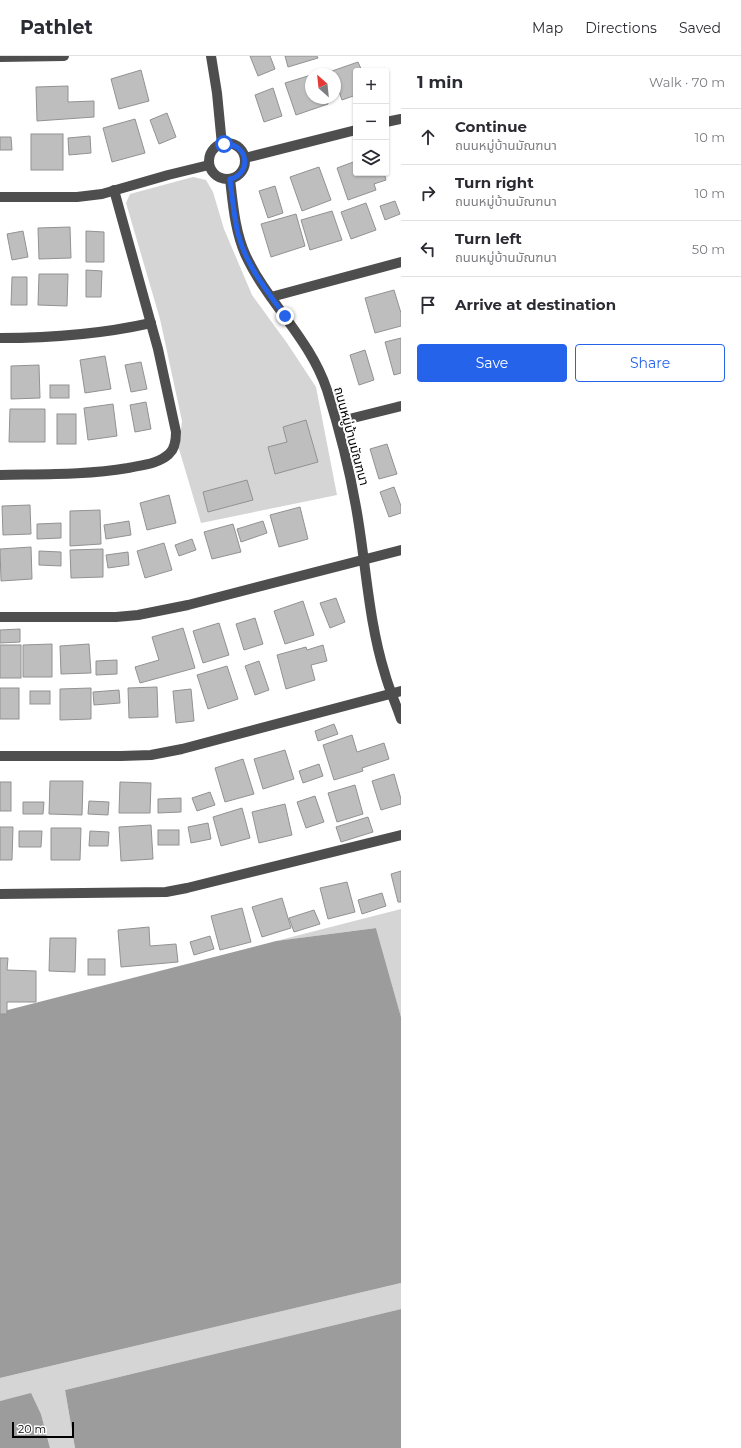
<!DOCTYPE html>
<html lang="en">
<head>
<meta charset="utf-8">
<style>
	body { margin:0; font-family:Montserrat,"Noto Sans Thai",sans-serif; background:#f7f7f7; color:#2b2b33 }
	.controls { position:absolute; right:12px; top:12px; display:grid; overflow:hidden; border-radius:4px; box-shadow:0 1px 3px #0004 }
	.controls button { width:36px; height:36px; display:grid; place-items:center; padding:0; border:0; border-bottom:1px solid #e1e1e2; background:#fff; color:#2b2b33; font:20px sans-serif }
	.compass { position:absolute; left:305px; top:12px; width:36px; height:36px; border-radius:50%; background:#fff; box-shadow:0 1px 3px #0004; rotate:333deg }
	.scale { position:absolute; left:12px; bottom:10px; width:62px; box-sizing:border-box; padding-left:4px; border:2px solid #000; border-top:0; font-size:11px; line-height:14px; white-space:nowrap; color:#000; -webkit-text-stroke:3px #fff; paint-order:stroke }
	.stop { position:absolute; width:12px; height:12px; margin:-9px; border:3px solid #2563eb; border-radius:50%; background:#fff }
	.stop.end { background:#2563eb; border-color:#fff; box-shadow:0 1px 4px #0008 }
	.list { margin:0; padding:0; list-style:none }
	h2 { display:flex; justify-content:space-between; align-items:center; height:52px; margin:0; padding:0 16px; font-size:17px }
	h2 small { font-size:13px; font-weight:400; color:#7c7c81 }
	.list li { display:grid; grid-template-columns:26px 1fr auto; gap:12px; align-items:center; box-sizing:border-box; height:56px; padding:0 16px; border-top:1px solid #e1e1e2 }
	.list b { display:block; font-size:15px; white-space:nowrap }
	.list p { margin:0; font-size:13px; white-space:nowrap; color:#7c7c81 }
	.list em { font-size:13px; font-style:normal; color:#7c7c81 }
	.actions { display:flex; gap:8px; padding:12px 16px }
	.actions a { flex:1; padding:9px 0; border:1px solid #2563eb; border-radius:4px; text-align:center; font-size:14px; color:#2563eb }
	.actions .main { background:#2563eb; color:#fff }
	.icon { flex:none; width:22px; height:22px; fill:none; stroke:currentColor; stroke-width:2; stroke-linecap:round; stroke-linejoin:round }
	.map { position:relative; flex:none; width:401px; height:1392px; overflow:hidden }
	header { display:flex; align-items:center; gap:24px; box-sizing:border-box; height:56px; padding:0 20px; background:#fff; border-bottom:1px solid #e1e1e2 }
	header strong { font-size:19px }
	nav { display:flex; gap:22px; margin-inline-start:auto; font-size:14px }
	main { display:flex }
	aside { flex:1; background:#fff }
	.map>svg:first-child { display:block }
	.green { fill:#d5d5d5 }
	.water { fill:#9c9c9c }
	.building { fill:#bebebe; stroke:#929292 }
	.lines { fill:none; stroke-linecap:round; stroke-linejoin:round }
	.minor { stroke:#4e4e4e; stroke-width:10 }
	.route { stroke:#2563eb; stroke-width:5 }
	.labels { text-anchor:middle; dominant-baseline:central; stroke-width:4; stroke-linejoin:round; paint-order:stroke }
	.street-label { font-size:13px; fill:#000; stroke:#fff }
</style>
</head>
<body>
<header>
<strong>Pathlet</strong>
<nav><a>Map</a><a>Directions</a><a>Saved</a></nav>
</header>
<main>
<div class="map">
<svg width="401" height="1392" viewBox="0 0 401 1392">
	<rect width="100%" height="100%" fill="#fff"/>
	<!-- green -->
	<g class="green">
		<polygon points="193,121 206,124 213,136 224,173 252,239 287,287 316,331 337,439 201,467 179,393 182,365 160,263 126,147 130,138"/>
		<polygon points="401,853 401,961 376,872 276,885"/>
		<polygon points="401,1227 401,1253 65,1334 75,1392 50,1392 41,1358 31,1338 0,1345 0,1322"/>
	</g>
	<!-- water -->
	<g class="water">
		<polygon points="376,872 401,961 401,1227 0,1322 0,956 276,885"/>
		<polygon points="401,1253 401,1392 75,1392 65,1334"/>
		<polygon points="31,1337 41,1358 50,1392 0,1392 0,1345"/>
	</g>
	<!-- building -->
	<g class="building">
		<polygon points="250,0 270,0 275,13 258,20"/>
		<polygon points="285,0 317,0 318,2 288,11"/>
		<polygon points="358,6 362,15 356,15 356,39 342,44 335,24 335,18 333,18 332,15"/>
		<polygon points="141,14 149,45 119,53 111,23"/>
		<polygon points="311,19 311,42 326,42 328,48 296,59 285,27"/>
		<polygon points="68,30 68,46 94,45 94,61 37,65 36,31"/>
		<polygon points="273,32 282,60 264,66 255,39"/>
		<polygon points="167,57 176,81 159,88 150,64"/>
		<polygon points="135,63 145,97 112,106 103,72"/>
		<rect x="31" y="78" width="32" height="36"/>
		<polygon points="90,80 91,97 69,99 68,82"/>
		<polygon points="0,81 11,81 12,94 0,94"/>
		<polygon points="356,105 356,117 384,117 386,124 374,128 376,134 348,144 337,112"/>
		<polygon points="319,111 331,144 302,155 290,121"/>
		<polygon points="275,130 283,157 268,162 259,135"/>
		<polygon points="395,145 400,158 385,164 380,150"/>
		<polygon points="366,147 376,174 351,183 341,156"/>
		<polygon points="332,155 342,184 310,194 301,164"/>
		<polygon points="296,158 305,190 271,201 261,168"/>
		<polygon points="70,171 71,202 39,203 38,172"/>
		<polygon points="23,175 28,201 12,204 7,178"/>
		<polygon points="86,175 104,176 104,206 86,206"/>
		<polygon points="86,214 102,215 101,241 86,241"/>
		<polygon points="39,218 68,218 67,250 38,249"/>
		<polygon points="12,221 27,221 27,249 11,249"/>
		<polygon points="394,234 401,257 401,270 375,277 365,242"/>
		<polygon points="401,282 401,317 394,319 385,286"/>
		<polygon points="365,294 374,324 359,329 350,299"/>
		<polygon points="105,300 111,333 85,337 80,304"/>
		<polygon points="141,306 147,333 131,336 125,309"/>
		<polygon points="39,309 40,342 11,343 11,310"/>
		<rect x="50" y="329" width="19" height="13"/>
		<polygon points="146,346 151,373 135,376 130,349"/>
		<polygon points="113,348 117,380 88,384 84,352"/>
		<polygon points="10,353 45,353 45,386 9,386"/>
		<rect x="57" y="358" width="19" height="30"/>
		<polygon points="306,364 318,406 275,418 268,391 287,386 283,371"/>
		<polygon points="387,388 397,418 379,423 370,393"/>
		<polygon points="247,424 253,444 208,456 203,436"/>
		<polygon points="394,431 401,450 401,457 389,461 380,436"/>
		<polygon points="169,439 176,467 147,474 140,447"/>
		<polygon points="30,449 31,478 3,479 2,450"/>
		<polygon points="300,451 308,483 279,491 270,459"/>
		<polygon points="100,454 101,488 70,490 70,455"/>
		<polygon points="129,465 131,479 106,483 104,469"/>
		<polygon points="263,465 267,477 241,486 237,473"/>
		<polygon points="61,467 61,482 37,483 37,468"/>
		<polygon points="233,468 241,496 212,503 204,476"/>
		<polygon points="192,483 196,494 179,500 175,489"/>
		<polygon points="164,487 172,514 145,522 137,495"/>
		<polygon points="31,491 32,523 1,525 0,493"/>
		<polygon points="103,493 103,521 71,522 70,494"/>
		<polygon points="39,495 61,496 61,510 39,509"/>
		<polygon points="128,496 129,509 108,512 106,499"/>
		<polygon points="336,542 345,566 330,572 320,547"/>
		<polygon points="303,545 314,579 285,588 274,555"/>
		<polygon points="255,562 263,588 244,594 236,568"/>
		<polygon points="219,567 229,599 203,607 193,575"/>
		<polygon points="183,572 195,612 140,627 135,611 159,604 152,581"/>
		<polygon points="20,573 20,586 0,587 0,574"/>
		<polygon points="52,588 52,621 23,621 23,589"/>
		<polygon points="89,588 91,617 61,618 60,590"/>
		<rect x="0" y="589" width="21" height="33"/>
		<polygon points="323,589 327,605 311,609 315,624 286,633 277,599 306,591 307,594"/>
		<polygon points="117,604 117,618 96,619 96,605"/>
		<polygon points="259,605 269,634 255,639 245,610"/>
		<polygon points="227,610 238,643 208,653 197,619"/>
		<polygon points="157,631 158,661 129,662 128,632"/>
		<rect x="0" y="632" width="19" height="31"/>
		<polygon points="91,632 91,663 60,664 60,633"/>
		<polygon points="191,633 194,665 176,667 173,635"/>
		<polygon points="119,634 120,647 94,649 93,636"/>
		<rect x="30" y="635" width="20" height="13"/>
		<polygon points="334,668 338,678 318,685 315,675"/>
		<polygon points="352,679 357,696 384,687 389,703 362,712 363,715 334,724 323,689"/>
		<polygon points="285,694 294,723 263,733 254,703"/>
		<polygon points="243,703 254,738 225,746 215,712"/>
		<polygon points="319,708 323,720 303,727 299,715"/>
		<polygon points="394,718 401,743 401,748 381,754 372,725"/>
		<polygon points="50,725 83,725 82,759 49,758"/>
		<rect x="0" y="726" width="11" height="29"/>
		<polygon points="120,726 151,727 150,757 119,757"/>
		<polygon points="355,729 363,758 337,766 328,737"/>
		<polygon points="210,736 215,749 197,755 192,742"/>
		<polygon points="315,740 324,766 306,772 297,746"/>
		<polygon points="181,742 181,756 158,757 158,743"/>
		<polygon points="89,745 109,746 108,759 88,758"/>
		<polygon points="23,746 44,746 43,758 23,758"/>
		<polygon points="285,748 292,779 259,787 252,756"/>
		<polygon points="242,752 250,782 221,790 213,761"/>
		<polygon points="368,761 373,776 341,786 336,771"/>
		<polygon points="208,767 211,783 191,787 188,771"/>
		<polygon points="151,769 153,803 121,805 119,771"/>
		<polygon points="0,771 13,771 12,804 0,804"/>
		<polygon points="51,772 81,772 80,804 51,804"/>
		<rect x="158" y="774" width="21" height="15"/>
		<polygon points="19,775 42,775 41,791 19,791"/>
		<polygon points="90,775 109,776 108,790 89,790"/>
		<polygon points="401,815 401,846 398,846 391,818"/>
		<polygon points="347,826 355,856 328,863 320,832"/>
		<polygon points="382,837 386,850 362,858 358,844"/>
		<polygon points="282,842 291,872 262,881 252,851"/>
		<polygon points="242,852 251,886 220,894 211,860"/>
		<polygon points="314,854 320,868 294,876 289,862"/>
		<polygon points="149,871 150,890 176,888 178,906 121,911 118,874"/>
		<polygon points="210,880 214,893 194,899 190,886"/>
		<polygon points="50,882 76,882 75,916 49,915"/>
		<polygon points="0,902 8,902 7,914 36,915 36,946 7,946 7,958 0,958"/>
		<rect x="88" y="903" width="17" height="16"/>
	</g>
	<g class="lines">
		<!-- minor -->
		<g class="minor">
			<polyline points="211,0 217,37 222,89"/>
			<polyline points="0,1 64,0"/>
			<polyline points="386,66 401,63"/>
			<circle cx="227" cy="105" r="18"/>
			<polyline points="245,102 356,74"/>
			<path d="M230,123C233,149 235,176 246,200C268,247 310,283 327,334C339,372 349,411 356,451C366,506 368,564 385,618C389,633 396,648 401,663"/>
			<polyline points="0,141 77,141 102,138 168,119 209,109"/>
			<polyline points="271,241 401,206"/>
			<path d="M0,282C51,282 102,278 151,267"/>
			<polyline points="337,366 401,350"/>
			<path d="M0,419C43,418 86,419 128,412C142,409 158,408 169,398C175,393 176,384 176,376L158,293L114,134"/>
			<polyline points="0,561 116,561 138,559 188,549 401,494"/>
			<polyline points="0,700 121,700 151,699 182,693 401,635"/>
			<polyline points="0,838 166,836 187,832 401,779"/>
		</g>
	</g>
	<g class="lines">
		<!-- route -->
		<path class="route" d="M224,88C249,87 252,118 230,123C232,141 234,160 238,178C246,209 267,235 285,260"/>
	</g>
	<g class="labels">
		<!-- street labels -->
		<g class="street-label">
			<text transform="translate(352 380) rotate(75)">ถนนหมู่บ้านมัณฑนา</text>
		</g>
	</g>
</svg>
<div class="controls">
<button>+</button>
<button>−</button>
<button><svg class="icon" aria-label="layers" viewBox="0 0 24 24"><path d="M12 4l9 5-9 5-9-5zM3 14l9 5 9-5"/></svg></button>
</div>
<svg class="compass" viewBox="-18 -18 36 36"><path d="M0-13l5 13h-10z" fill="#e53935"/><path d="M0 13l5-13h-10z" fill="#7c7c81"/></svg>
<div class="scale">20 m</div>
<div class="stop" style="left:224px;top:88px"></div>
<div class="stop end" style="left:285px;top:260px"></div>
</div>
<aside>
<h2>1 min<small>Walk · 70 m</small></h2>
<ul class="list">
<li><svg class="icon" aria-label="ahead" viewBox="0 0 24 24"><path d="M12 20V5M6 11l6-6 6 6"/></svg><div><b>Continue</b><p>ถนนหมู่บ้านมัณฑนา</p></div><em>10 m</em></li>
<li><svg class="icon" aria-label="right" viewBox="0 0 24 24"><path d="M7 20v-9h11M14 6l5 5-5 5"/></svg><div><b>Turn right</b><p>ถนนหมู่บ้านมัณฑนา</p></div><em>10 m</em></li>
<li><svg class="icon" aria-label="left" viewBox="0 0 24 24"><path d="M17 20v-9H6M10 6l-5 5 5 5"/></svg><div><b>Turn left</b><p>ถนนหมู่บ้านมัณฑนา</p></div><em>50 m</em></li>
<li><svg class="icon" aria-label="arrive" viewBox="0 0 24 24"><path d="M6 21V4h12l-3 4 3 4H6"/></svg><div><b>Arrive at destination</b></div></li>
</ul>
<div class="actions"><a class="main">Save</a><a>Share</a></div>
</aside>
</main>
</body>
</html>
